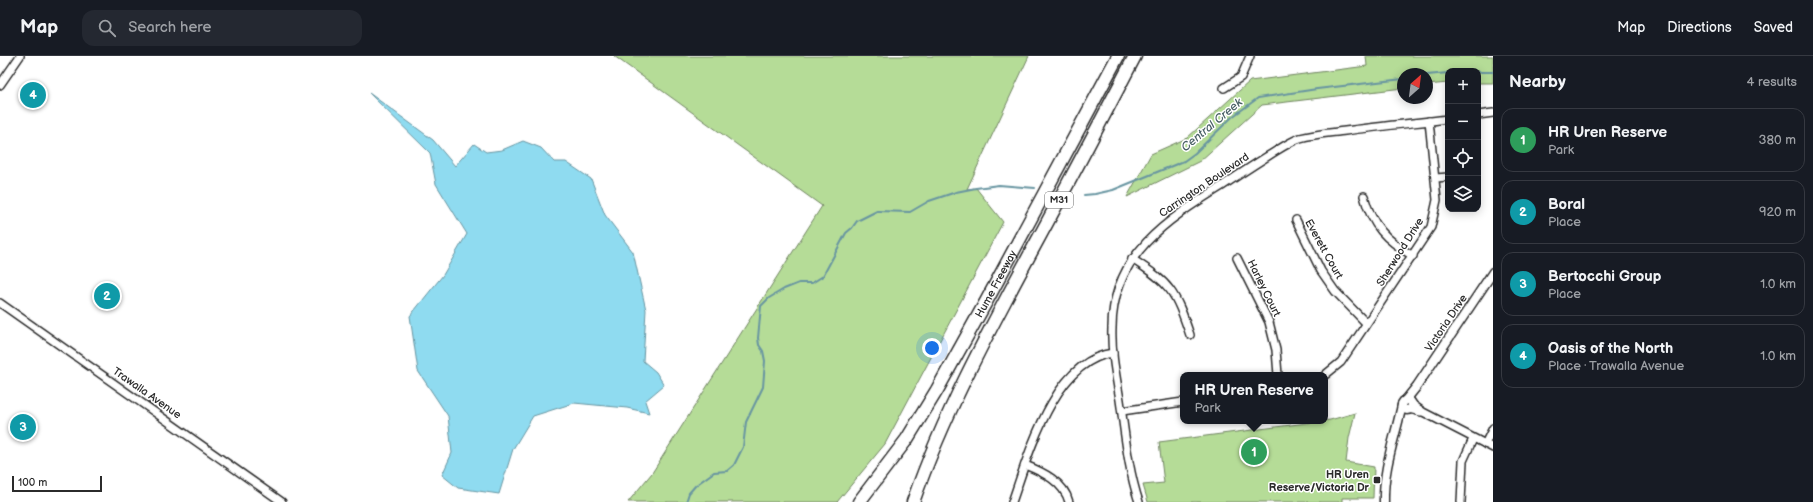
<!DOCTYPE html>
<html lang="en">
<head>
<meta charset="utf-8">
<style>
	body { margin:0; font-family:"Balsamiq Sans",sans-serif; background:#242831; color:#f1f3f6 }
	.controls { position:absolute; right:12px; top:12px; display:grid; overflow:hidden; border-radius:8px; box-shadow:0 2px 10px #0003 }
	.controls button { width:36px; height:36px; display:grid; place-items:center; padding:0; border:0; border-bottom:1px solid #363941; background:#171b24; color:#f1f3f6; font:20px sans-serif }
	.compass { position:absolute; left:1397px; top:12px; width:36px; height:36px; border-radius:50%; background:#171b24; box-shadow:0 2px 10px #0003; rotate:28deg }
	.scale { position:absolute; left:12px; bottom:10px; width:90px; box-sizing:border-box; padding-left:4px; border:2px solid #2b2b2b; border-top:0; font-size:11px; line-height:14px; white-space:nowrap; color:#2b2b2b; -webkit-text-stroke:3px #fff; paint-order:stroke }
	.you { position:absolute; left:932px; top:292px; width:14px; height:14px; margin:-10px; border:3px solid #fff; border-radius:50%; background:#1a73e8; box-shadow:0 0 0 6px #1a73e833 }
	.badge { display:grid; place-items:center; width:26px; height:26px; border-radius:50%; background:#98999b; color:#fff; font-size:13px; font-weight:700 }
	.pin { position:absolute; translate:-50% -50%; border:2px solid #fff; box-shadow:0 1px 4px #0006 }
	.popup { position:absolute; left:1180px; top:316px; width:148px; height:52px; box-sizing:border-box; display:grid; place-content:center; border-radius:8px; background:#171b24; filter:drop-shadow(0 1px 3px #0005); font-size:13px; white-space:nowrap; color:#9ea1a6 }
	.popup b { font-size:15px; color:#f1f3f6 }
	.popup::after { content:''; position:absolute; left:50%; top:100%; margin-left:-8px; border:8px solid transparent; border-top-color:#171b24 }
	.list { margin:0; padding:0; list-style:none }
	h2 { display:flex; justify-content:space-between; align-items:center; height:52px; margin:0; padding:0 16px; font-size:17px }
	h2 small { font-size:13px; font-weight:400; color:#9ea1a6 }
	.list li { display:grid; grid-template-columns:26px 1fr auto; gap:12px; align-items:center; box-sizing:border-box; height:64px; margin:0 8px 8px; padding:0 8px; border:1px solid #363941; border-radius:12px }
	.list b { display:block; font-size:15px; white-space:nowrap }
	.list p { margin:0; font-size:13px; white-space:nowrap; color:#9ea1a6 }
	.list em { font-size:13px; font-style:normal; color:#9ea1a6 }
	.icon { flex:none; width:22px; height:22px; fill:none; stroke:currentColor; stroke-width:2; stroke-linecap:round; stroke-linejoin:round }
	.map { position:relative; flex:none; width:1493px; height:446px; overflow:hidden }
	header { display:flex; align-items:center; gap:24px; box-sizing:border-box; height:56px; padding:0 20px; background:#171b24; border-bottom:1px solid #363941 }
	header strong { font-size:19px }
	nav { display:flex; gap:22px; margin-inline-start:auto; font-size:14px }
	.search { width:280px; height:36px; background:#242831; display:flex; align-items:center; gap:10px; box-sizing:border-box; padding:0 14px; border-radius:12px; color:#9ea1a6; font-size:15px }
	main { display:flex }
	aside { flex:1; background:#171b24 }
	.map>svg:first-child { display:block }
	.green { fill:#b5dc97; stroke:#708461 }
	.water { fill:#8fdbf0; stroke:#6795a1 }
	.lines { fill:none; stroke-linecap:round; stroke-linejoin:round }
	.stream { stroke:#6795a1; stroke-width:2 }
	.minor-casing { stroke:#2b2b2b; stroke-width:10 }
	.tertiary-casing { stroke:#2b2b2b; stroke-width:11 }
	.motorway-casing { stroke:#2b2b2b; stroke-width:15 }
	.minor { stroke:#fff; stroke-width:7 }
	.tertiary { stroke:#fff; stroke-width:8 }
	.motorway { stroke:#fff; stroke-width:12 }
	.poi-dot { fill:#2b2b2b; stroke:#fff; stroke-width:1.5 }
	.labels { text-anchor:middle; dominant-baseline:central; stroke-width:3; stroke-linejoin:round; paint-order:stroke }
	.shield { fill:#fff; stroke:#6b6b6b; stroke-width:1 }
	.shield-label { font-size:10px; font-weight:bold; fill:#2b2b2b }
	.street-label { font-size:11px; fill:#2b2b2b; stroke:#fff }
	.poi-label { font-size:11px; font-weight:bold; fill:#2b2b2b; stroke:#fff; text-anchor:end }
	.water-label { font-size:12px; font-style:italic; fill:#496066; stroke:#fff }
</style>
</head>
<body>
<header>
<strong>Map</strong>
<div class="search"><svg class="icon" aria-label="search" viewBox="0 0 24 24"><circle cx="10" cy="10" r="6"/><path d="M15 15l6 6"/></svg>Search here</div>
<nav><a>Map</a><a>Directions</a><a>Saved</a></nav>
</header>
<main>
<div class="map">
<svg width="1493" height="446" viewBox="0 0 1493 446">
	<rect width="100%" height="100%" fill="#fff"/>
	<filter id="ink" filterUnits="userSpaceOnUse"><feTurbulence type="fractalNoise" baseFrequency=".025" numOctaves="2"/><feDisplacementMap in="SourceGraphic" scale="8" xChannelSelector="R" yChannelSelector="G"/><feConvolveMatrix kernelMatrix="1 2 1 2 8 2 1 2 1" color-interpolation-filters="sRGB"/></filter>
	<g filter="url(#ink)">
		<!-- green -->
		<g class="green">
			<polygon points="614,0 1029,0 967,133 976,132 1003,166 885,388 837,446 628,446 652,417 822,150"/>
			<polygon points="1366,0 1493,0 1493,27 1478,27 1478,15 1448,15 1448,27 1427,29 1427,18 1403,18 1403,32 1262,49 1200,105 1127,141 1151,98 1187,82 1250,25 1367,10"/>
			<polygon points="1355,357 1349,382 1346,406 1374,411 1373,442 1342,442 1342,446 1148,446 1143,429 1164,427 1159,386 1330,364"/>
		</g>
		<!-- water -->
		<polygon class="water" points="369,37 433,84 455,110 474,88 486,96 502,94 523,85 541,92 554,106 566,106 591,123 605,159 633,196 646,254 643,305 656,316 664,329 645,345 649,357 627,352 574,347 533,360 513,393 499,438 458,432 442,419 452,397 448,360 418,315 410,260 443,219 467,178 436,128 430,97"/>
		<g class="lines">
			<!-- stream -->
			<g class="stream">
				<polyline points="1478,16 1493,16"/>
				<polyline points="1427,19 1448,17"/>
				<polyline points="1084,139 1095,138 1113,134 1184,105 1195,97 1232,61 1258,42 1317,33 1403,23"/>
				<polyline points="686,446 689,437 696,429 714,416 727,415 734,409 743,391 746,366 763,331 765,305 763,295 759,289 758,282 761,250 769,242 784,233 799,227 812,227 823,220 846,177 852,172 857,165 877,155 910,156 929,145 956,136 976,132 999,129 1035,132"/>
			</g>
			<defs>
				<g id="minor">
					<polyline points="0,29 20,0"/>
					<polyline points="1224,32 1241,21 1250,0"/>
					<polyline points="1478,59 1493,57"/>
					<polyline points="1436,122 1448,121"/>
					<path d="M1364,140C1372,170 1386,184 1413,200"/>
					<polyline points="1296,164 1321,215 1335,235 1366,267"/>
					<polyline points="1237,202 1269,266 1276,294 1278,319"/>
					<path d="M1132,203C1171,228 1175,235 1190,279"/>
					<polyline points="0,247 282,446"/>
					<polyline points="1325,319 1341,306 1431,171 1437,144 1429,65"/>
					<polyline points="1412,348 1423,356 1493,392"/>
					<polyline points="1409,353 1421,356"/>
					<polyline points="1122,355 1183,346"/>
					<polyline points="1485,388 1493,372"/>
					<path d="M1025,409C1043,416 1064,426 1069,446"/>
					<path d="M1012,446C1029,398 1054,304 1113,297"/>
					<path d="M1139,446C1128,413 1125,378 1120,344C1116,320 1111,296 1112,272C1112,199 1167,164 1222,130C1237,120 1252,110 1268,100C1278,94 1289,86 1300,82C1315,78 1330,77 1345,75C1379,70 1414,67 1448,63"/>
					<polyline points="1461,446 1463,405 1473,383"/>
				</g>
				<g id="tertiary">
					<circle cx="1407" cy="349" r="5"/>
					<polyline points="1405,345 1417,330 1493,216"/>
					<path d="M1384,446C1383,412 1395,382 1402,349"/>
				</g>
				<g id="motorway">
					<path id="s1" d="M859,446L907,383L937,334L987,244L1118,0"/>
					<path d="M913,446C943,360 986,280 1029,200C1065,134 1100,67 1135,0"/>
				</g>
			</defs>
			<!-- minor casing -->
			<use href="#minor" class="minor-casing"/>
			<!-- tertiary casing -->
			<use href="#tertiary" class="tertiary-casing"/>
			<!-- motorway casing -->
			<use href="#motorway" class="motorway-casing"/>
			<!-- minor -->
			<use href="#minor" class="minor"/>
			<!-- tertiary -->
			<use href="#tertiary" class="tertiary"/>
			<!-- motorway -->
			<use href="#motorway" class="motorway"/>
		</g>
	</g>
	<!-- markers -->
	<rect class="poi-dot" x="1373" y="420" width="8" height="8" rx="2"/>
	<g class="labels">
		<!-- shield labels -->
		<rect class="shield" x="1045" y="136" width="28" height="16" rx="3"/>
		<g class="shield-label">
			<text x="1059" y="144">M31</text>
		</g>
		<!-- street labels -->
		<g class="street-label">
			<text transform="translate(1204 129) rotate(-34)">Carrington Boulevard</text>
			<text transform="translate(1324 193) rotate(61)">Everett Court</text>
			<text transform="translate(1400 196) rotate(-58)">Sherwood Drive</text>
			<text stroke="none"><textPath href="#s1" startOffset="258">Hume Freeway</textPath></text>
			<text transform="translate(1264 232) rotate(64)">Harley Court</text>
			<text transform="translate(1446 267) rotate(-56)">Victoria Drive</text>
			<text transform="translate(147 337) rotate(35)">Trawalla Avenue</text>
		</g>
		<!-- poi labels -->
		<g class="poi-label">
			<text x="1369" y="418">HR Uren<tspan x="1369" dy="13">Reserve/Victoria Dr</tspan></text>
		</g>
		<!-- water labels -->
		<g class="water-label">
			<text transform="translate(1212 69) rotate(-40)">Central Creek</text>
		</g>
	</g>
</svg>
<div class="controls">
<button>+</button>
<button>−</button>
<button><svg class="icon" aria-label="locate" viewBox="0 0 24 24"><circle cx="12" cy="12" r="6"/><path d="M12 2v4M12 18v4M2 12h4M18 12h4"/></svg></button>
<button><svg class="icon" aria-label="layers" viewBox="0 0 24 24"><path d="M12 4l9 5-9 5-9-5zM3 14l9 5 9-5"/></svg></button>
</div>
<svg class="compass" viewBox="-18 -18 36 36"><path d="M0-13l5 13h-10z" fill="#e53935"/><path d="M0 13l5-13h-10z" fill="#9ea1a6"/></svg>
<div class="scale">100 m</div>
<div class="you"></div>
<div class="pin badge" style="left:1254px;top:396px;background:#2e9e5b">1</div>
<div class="popup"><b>HR Uren Reserve</b>Park</div>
<div class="pin badge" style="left:107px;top:240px;background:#0f9aa8">2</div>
<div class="pin badge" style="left:23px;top:371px;background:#0f9aa8">3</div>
<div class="pin badge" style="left:33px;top:39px;background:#0f9aa8">4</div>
</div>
<aside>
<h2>Nearby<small>4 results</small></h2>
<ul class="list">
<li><span class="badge" style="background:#2e9e5b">1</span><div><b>HR Uren Reserve</b><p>Park</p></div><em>380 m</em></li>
<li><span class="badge" style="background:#0f9aa8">2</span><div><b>Boral</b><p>Place</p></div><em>920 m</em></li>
<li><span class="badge" style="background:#0f9aa8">3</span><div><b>Bertocchi Group</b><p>Place</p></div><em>1.0 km</em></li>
<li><span class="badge" style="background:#0f9aa8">4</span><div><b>Oasis of the North</b><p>Place · Trawalla Avenue</p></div><em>1.0 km</em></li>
</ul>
</aside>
</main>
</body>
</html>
